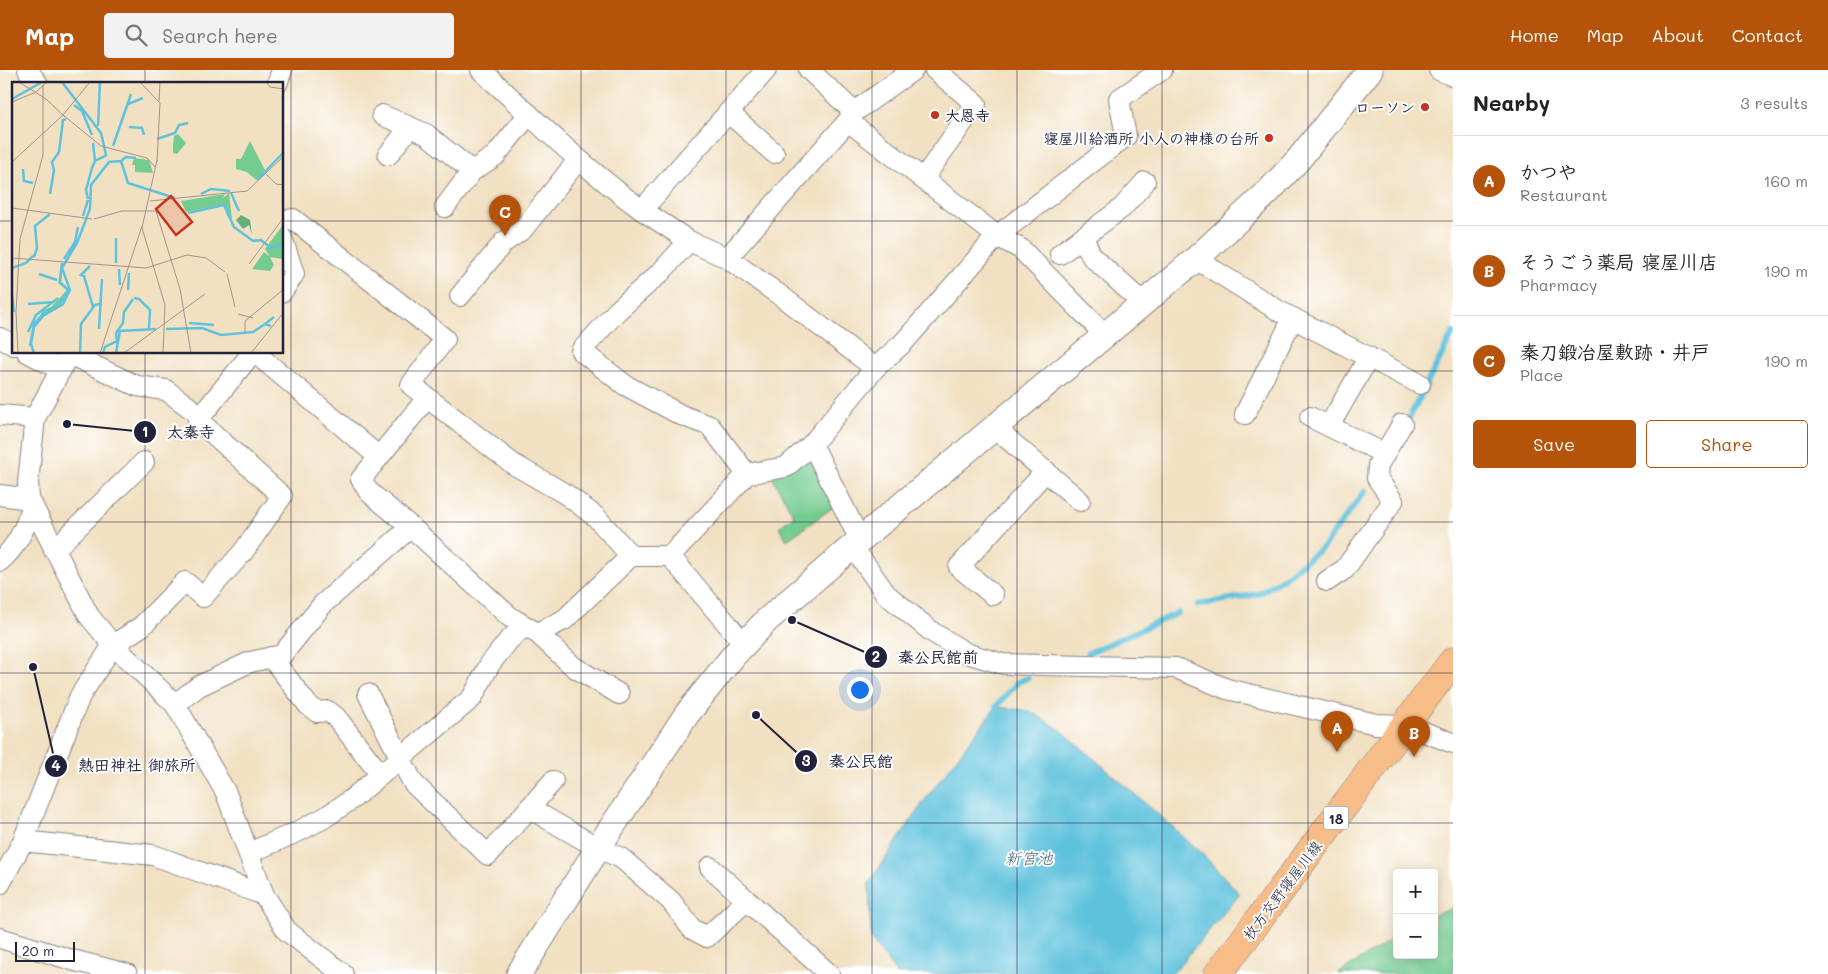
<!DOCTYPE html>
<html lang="en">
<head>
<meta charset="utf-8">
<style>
	body { margin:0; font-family:Mali,"Klee One",sans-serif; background:#f2f2f2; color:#222 }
	.controls { position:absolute; right:15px; bottom:15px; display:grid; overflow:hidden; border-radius:5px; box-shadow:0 2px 12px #0003 }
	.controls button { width:45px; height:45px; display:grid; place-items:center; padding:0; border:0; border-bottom:1px solid #e0e0e0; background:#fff; color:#222; font:25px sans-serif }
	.scale { position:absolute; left:15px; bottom:12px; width:60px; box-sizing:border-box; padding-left:5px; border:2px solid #22223b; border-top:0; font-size:14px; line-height:18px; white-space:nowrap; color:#22223b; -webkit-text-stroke:4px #fff; paint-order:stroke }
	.you { position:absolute; left:859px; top:619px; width:18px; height:18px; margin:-12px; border:4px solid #fff; border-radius:50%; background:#1a73e8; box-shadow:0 0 0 8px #1a73e833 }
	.badge { display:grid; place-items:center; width:32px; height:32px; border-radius:50%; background:#b45309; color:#fff; font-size:16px; font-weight:700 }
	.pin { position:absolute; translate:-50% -41px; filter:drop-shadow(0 1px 2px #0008) }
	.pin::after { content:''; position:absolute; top:26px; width:18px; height:15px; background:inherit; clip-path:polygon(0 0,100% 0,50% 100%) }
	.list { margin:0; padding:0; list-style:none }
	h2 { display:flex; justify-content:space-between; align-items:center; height:65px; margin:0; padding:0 20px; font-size:21px }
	h2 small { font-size:16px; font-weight:400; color:#767676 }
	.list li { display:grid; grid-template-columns:32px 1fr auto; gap:15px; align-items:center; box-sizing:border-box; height:90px; padding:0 20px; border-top:1px solid #e0e0e0 }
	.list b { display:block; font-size:19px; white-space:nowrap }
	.list p { margin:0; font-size:16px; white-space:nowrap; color:#767676 }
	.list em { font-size:16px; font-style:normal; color:#767676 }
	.actions { display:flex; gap:10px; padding:15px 20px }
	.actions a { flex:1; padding:11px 0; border:1px solid #b45309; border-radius:5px; text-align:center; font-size:18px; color:#b45309 }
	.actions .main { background:#b45309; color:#fff }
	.icon { flex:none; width:28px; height:28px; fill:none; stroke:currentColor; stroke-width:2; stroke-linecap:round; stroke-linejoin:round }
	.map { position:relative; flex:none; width:1453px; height:904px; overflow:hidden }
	header { display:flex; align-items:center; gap:30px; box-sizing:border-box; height:70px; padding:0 25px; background:#b45309; color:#fff }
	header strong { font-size:24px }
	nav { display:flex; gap:28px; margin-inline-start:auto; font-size:18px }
	.search { width:350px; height:45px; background:#f2f2f2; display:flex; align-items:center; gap:12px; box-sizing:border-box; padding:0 18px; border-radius:5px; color:#767676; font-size:19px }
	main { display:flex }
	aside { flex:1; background:#fff }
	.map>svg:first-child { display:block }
	.green { fill:#74cc91; stroke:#4b7766 }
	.water { fill:#5fc2dd; stroke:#40728c }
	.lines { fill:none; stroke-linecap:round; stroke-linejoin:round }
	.stream { stroke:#5fc2dd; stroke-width:6 }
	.minor-casing { stroke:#8a817e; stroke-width:22 }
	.tertiary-casing { stroke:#8a817e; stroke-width:27 }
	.primary-casing { stroke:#8a817e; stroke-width:29 }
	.minor { stroke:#fff; stroke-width:20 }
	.tertiary { stroke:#fff; stroke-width:25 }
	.primary { stroke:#f7bd88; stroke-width:28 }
	.grid { fill:none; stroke:#22223b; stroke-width:1; stroke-opacity:0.55 }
	.poi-dot { fill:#c8321e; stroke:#fff; stroke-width:2 }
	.labels { text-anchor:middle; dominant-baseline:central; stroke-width:4; stroke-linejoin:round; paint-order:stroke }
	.shield { fill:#fff; stroke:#646476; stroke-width:1 }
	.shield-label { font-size:14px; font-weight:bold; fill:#22223b }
	.poi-label { font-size:15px; font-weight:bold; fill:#22223b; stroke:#fff; text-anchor:end }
	.street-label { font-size:15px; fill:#22223b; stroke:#fff }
	.water-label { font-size:16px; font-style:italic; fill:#3a627c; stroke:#fff }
	.inset-river { fill:none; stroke:#5fc2dd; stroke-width:2.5 }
	.inset-road { fill:none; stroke:#9e948b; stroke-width:1 }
	.view { fill:#c8321e; fill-opacity:0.15; stroke:#c8321e; stroke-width:2.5 }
	.inset-edge { fill:none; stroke:#22223b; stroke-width:2.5 }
	.leader { fill:none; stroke:#22223b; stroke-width:2 }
	.callout-dot { fill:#22223b; stroke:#fff; stroke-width:2 }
	.mark-label { font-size:15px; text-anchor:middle; font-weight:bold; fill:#fff }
	.callout-label { font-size:16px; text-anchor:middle; font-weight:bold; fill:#22223b; stroke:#fff; stroke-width:4; stroke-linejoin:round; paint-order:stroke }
</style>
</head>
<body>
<header>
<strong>Map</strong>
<div class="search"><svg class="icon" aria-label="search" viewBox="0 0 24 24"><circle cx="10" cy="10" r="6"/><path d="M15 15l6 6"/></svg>Search here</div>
<nav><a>Home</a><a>Map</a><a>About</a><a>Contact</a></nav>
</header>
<main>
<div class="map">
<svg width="1453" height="904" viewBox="0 0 1453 904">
	<rect width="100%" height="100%" fill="#fff"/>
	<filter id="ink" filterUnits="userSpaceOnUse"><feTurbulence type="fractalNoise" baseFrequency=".02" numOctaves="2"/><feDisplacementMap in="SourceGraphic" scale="10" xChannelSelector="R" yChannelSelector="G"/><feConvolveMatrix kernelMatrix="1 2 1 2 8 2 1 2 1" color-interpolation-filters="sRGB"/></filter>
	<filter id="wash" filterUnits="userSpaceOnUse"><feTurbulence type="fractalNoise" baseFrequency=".0096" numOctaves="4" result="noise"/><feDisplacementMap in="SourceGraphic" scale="20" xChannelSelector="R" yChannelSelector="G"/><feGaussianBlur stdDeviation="1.12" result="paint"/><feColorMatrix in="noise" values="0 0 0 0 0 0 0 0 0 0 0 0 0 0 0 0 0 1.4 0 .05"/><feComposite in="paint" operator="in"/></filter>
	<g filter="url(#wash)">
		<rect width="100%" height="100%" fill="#f1e0c1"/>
		<!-- green -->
		<g class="green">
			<polygon points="806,382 835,436 787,470 779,457 794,446 770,403"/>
			<polygon points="1453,838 1453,904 1338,904 1397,866 1397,885 1434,885 1434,845"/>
		</g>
		<!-- water -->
		<polygon class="water" points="996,637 1030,641 1062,661 1176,760 1208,790 1240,824 1172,904 897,904 871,869 869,813 927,727"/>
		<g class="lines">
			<!-- stream -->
			<g class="stream">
				<polyline points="1406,354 1453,263"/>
				<polyline points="1198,535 1258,524 1284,508 1323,477 1365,421"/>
				<polyline points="1088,583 1178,543"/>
				<polyline points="996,637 1018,612 1028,608"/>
			</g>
		</g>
	</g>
	<g filter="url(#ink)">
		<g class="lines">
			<defs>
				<g id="minor">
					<polyline points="28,0 38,14"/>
					<path d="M481,0C534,49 584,98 642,140L766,0"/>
					<polyline points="809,0 854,42"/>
					<polyline points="1439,0 1453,6"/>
					<polyline points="277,14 282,0"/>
					<polyline points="729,43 774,83"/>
					<polyline points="382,45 426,64 472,101"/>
					<polyline points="848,51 997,166 1021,179 1106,266"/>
					<polyline points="388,85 410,57"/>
					<polyline points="923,109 976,34 935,0"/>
					<polyline points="445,137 472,101 495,86 529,44"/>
					<polyline points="642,140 689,171 727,188 781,226 875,298"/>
					<polyline points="282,151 293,149 445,269 411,315 513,394 567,425 596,447 631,486"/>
					<polyline points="1083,167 1092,187 1144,234"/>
					<polyline points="282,168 294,204 282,222"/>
					<polyline points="689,171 661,202 617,241 581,281 625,315 681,345 710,356 747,404"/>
					<polyline points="1060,184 1122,138 1145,112"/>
					<polyline points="727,188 848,51 854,42 913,0"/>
					<polyline points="1196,189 1279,241 1420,314"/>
					<polyline points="460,226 503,173 523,159 578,90"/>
					<polyline points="0,268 14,275"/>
					<polyline points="27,282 61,300"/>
					<polyline points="70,282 35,348 28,412 29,429 89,546 113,575 175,634 226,723 264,825 287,861 343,904"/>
					<polyline points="254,282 379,387"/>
					<polyline points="69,284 137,316 166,320 201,346"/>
					<polyline points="427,328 361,409 369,422 411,457 510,547 537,563 574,597 619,624"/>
					<polyline points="1245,344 1293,248"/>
					<polyline points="0,345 35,348"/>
					<polyline points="1310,347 1385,384"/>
					<polyline points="1329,356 1369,287"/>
					<polyline points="995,358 1080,431"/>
					<polyline points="812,374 860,470"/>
					<polyline points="0,425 29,429"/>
					<polyline points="853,477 886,524 932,562 966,583 1003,594 1176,598 1227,619 1376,654 1406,655 1453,673"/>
					<polyline points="54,480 144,392"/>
					<polyline points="670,486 747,404 786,397 812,374 875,298 903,273 997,166 1126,66 1119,29 1162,0"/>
					<path d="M0,491C18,476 25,457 33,436"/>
					<polyline points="1327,511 1345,499 1393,431 1377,408 1378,395 1402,354"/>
					<polyline points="993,525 959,497 1046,401"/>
					<polyline points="537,563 564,550 631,486 670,486 744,574"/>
					<polyline points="271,587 308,635 317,642 328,641 336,647 380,704"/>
					<polyline points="368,624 413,713 488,785 553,711"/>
					<polyline points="175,634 199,616 250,592 282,585 323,534 411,457"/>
					<polyline points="529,738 598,778 621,788 671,831 692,859 707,867 746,831"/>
					<polyline points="23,771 153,785 264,825"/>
					<polyline points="249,783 297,762 324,748 352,729 472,628 490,594 509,570 525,556"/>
					<polyline points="710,797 829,904"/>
					<polyline points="0,814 23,771 80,626 113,575 142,556 185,512 203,527 243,482 282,426 198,350 248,288 250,282"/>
					<polyline points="0,868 72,890 127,904"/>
				</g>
				<polyline id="tertiary" points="519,904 598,778 687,644 734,585 766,551 860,470 1196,189 1268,122 1298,90 1370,0"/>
				<polyline id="primary" points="1218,904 1453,591"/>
			</defs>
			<!-- minor casing -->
			<use href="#minor" class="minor-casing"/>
			<!-- tertiary casing -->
			<use href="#tertiary" class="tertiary-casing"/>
			<!-- primary casing -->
			<use href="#primary" class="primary-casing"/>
			<!-- minor -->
			<use href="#minor" class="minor"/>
			<!-- tertiary -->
			<use href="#tertiary" class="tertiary"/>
			<!-- primary -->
			<use href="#primary" class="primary"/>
		</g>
	</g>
	<!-- grid -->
	<path class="grid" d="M145,0V14M291,0V904M436,0V904M581,0V904M726,0V904M872,0V904M1017,0V904M1162,0V904M1308,0V904M0,151H14M282,151H1453M145,282V904M0,301H1453M0,452H1453M0,603H1453M0,753H1453"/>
	<!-- markers -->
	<g class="poi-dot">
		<circle cx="1425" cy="37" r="5"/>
		<circle cx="935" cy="45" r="5"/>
		<circle cx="1269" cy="68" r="5"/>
	</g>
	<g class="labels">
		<!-- shield labels -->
		<rect class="shield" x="1323.5" y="736.5" width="25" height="23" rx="4"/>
		<g class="shield-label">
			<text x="1336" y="748">18</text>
		</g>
		<!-- poi labels -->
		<g class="poi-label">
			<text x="1415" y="37">ローソン</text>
			<text x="945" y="45" text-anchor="start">大恩寺</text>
			<text x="1259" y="68">寝屋川給酒所 小人の神様の台所</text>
		</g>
		<!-- street labels -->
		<g class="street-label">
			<text transform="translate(1282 820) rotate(-53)">枚方交野寝屋川線</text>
		</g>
		<!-- water labels -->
		<g class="water-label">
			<text x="1029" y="787">新宮池</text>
		</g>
	</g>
	<!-- overview -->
	<g transform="translate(12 12)">
		<rect width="271" height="271" fill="#f1e0c1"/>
		<path d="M166,52L174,61L165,72L161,71V63L162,54ZM238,59L253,88L244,98L235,90L224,87V77H229ZM122,76L137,78L141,91L123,90V83H120ZM217,111L220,137L215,134L212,122L174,130L169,119L213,112L211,116ZM271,143V177L258,175L262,183L258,189L240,187L252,170L258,175L253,167ZM49,181L47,200L54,204L56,209L46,224L29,233L19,251L31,228L39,225L55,208L46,201Z" fill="#74cc91"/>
		<path d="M229,133L238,138L240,153L237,143L231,147L224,138Z" fill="#5fb07b"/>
		<path class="inset-river" d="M50,0L89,51L94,73M0,17L30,0M116,22L131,16M62,23L70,29L80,53M86,44L88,0M117,45L130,46L132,53M145,57L163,51L167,43L176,41M81,61L83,79M101,64L119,12M109,79L116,101L163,116M109,79L114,75L124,76M11,87L12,99L21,101M245,98L272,70M219,111L227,129M38,112L42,88L40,80L47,70L51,38L54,37M189,112L199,107L218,109M76,117L74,108L80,86L83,79L95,73M176,131L212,123L222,145L241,159L249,158L259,166L272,161M71,134L76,118M22,175L25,166L23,144L38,132M52,177L63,160L66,145M50,181L48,200L56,208L53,214M104,181V156M78,184L69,193L72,194L81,225M0,186L14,181L21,174M107,187L108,203M27,192L45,198M116,208L117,191M0,213L2,230M122,216L127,217L138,228L137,246M16,222L42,220M177,241L202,243M259,244L253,242L262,235M87,247L90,197M154,247L190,246L209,253L241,250L253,242M16,250L24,233L46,216M18,264L22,242L31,232L46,224L53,214M22,271L19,262L22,245L31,234L51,222L58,208L50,186L65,161L78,127L79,103L97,80L109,79M68,271L69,242L83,223L88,222M91,271L93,265L105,259L104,251L111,241L112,230L121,217M104,271L108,249L144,247"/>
		<path class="inset-road" d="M7,0L34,17L53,35M78,0L51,33L89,64L135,76L143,85M128,0L148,21L145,80M254,0L258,5L272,7M147,19L148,0M0,20L24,10L35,0M145,78L130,146L153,223L151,271M0,80L51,33M253,91L264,102L272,103M138,119L235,109L272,74M0,126L80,137M135,129H144L168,207L179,271M82,137L110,129H135M0,176L134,186L175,173L194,176L213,190M237,182L272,135M215,192L223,225M226,232L241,236M233,251V239L272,207M6,271L4,230L8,157L31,73V3M88,271L130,144M112,271L193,212M239,271L272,230"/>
		<path class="view" d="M159,114L180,140L164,153L144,127Z"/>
		<rect width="271" height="271" class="inset-edge"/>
	</g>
	<!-- callouts -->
	<path class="leader" d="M67 354L145 362M792 550L876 587M756 645L806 691M33 597L56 696"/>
	<g class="callout-dot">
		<circle cx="67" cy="354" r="5"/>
		<circle cx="792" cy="550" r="5"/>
		<circle cx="756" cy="645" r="5"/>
		<circle cx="33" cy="597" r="5"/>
		<circle cx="145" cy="362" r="12"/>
		<circle cx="876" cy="587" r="12"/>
		<circle cx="806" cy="691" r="12"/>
		<circle cx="56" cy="696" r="12"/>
	</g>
	<g class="mark-label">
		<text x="145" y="367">1</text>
		<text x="876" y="592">2</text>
		<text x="806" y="696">3</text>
		<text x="56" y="701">4</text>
	</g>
	<g class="callout-label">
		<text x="191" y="368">太秦寺</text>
		<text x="938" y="593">秦公民館前</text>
		<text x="861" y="697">秦公民館</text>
		<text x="137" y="701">熱田神社 御旅所</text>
	</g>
</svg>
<div class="controls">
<button>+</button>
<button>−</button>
</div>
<div class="scale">20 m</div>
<div class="you"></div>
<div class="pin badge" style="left:1337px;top:682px">A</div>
<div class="pin badge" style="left:1414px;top:687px">B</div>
<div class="pin badge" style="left:505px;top:166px">C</div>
</div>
<aside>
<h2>Nearby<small>3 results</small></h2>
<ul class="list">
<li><span class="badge">A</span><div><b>かつや</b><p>Restaurant</p></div><em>160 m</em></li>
<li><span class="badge">B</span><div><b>そうごう薬局 寝屋川店</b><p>Pharmacy</p></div><em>190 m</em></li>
<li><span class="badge">C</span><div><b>秦刀鍛冶屋敷跡・井戸</b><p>Place</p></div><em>190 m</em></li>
</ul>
<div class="actions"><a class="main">Save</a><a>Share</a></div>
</aside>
</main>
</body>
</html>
